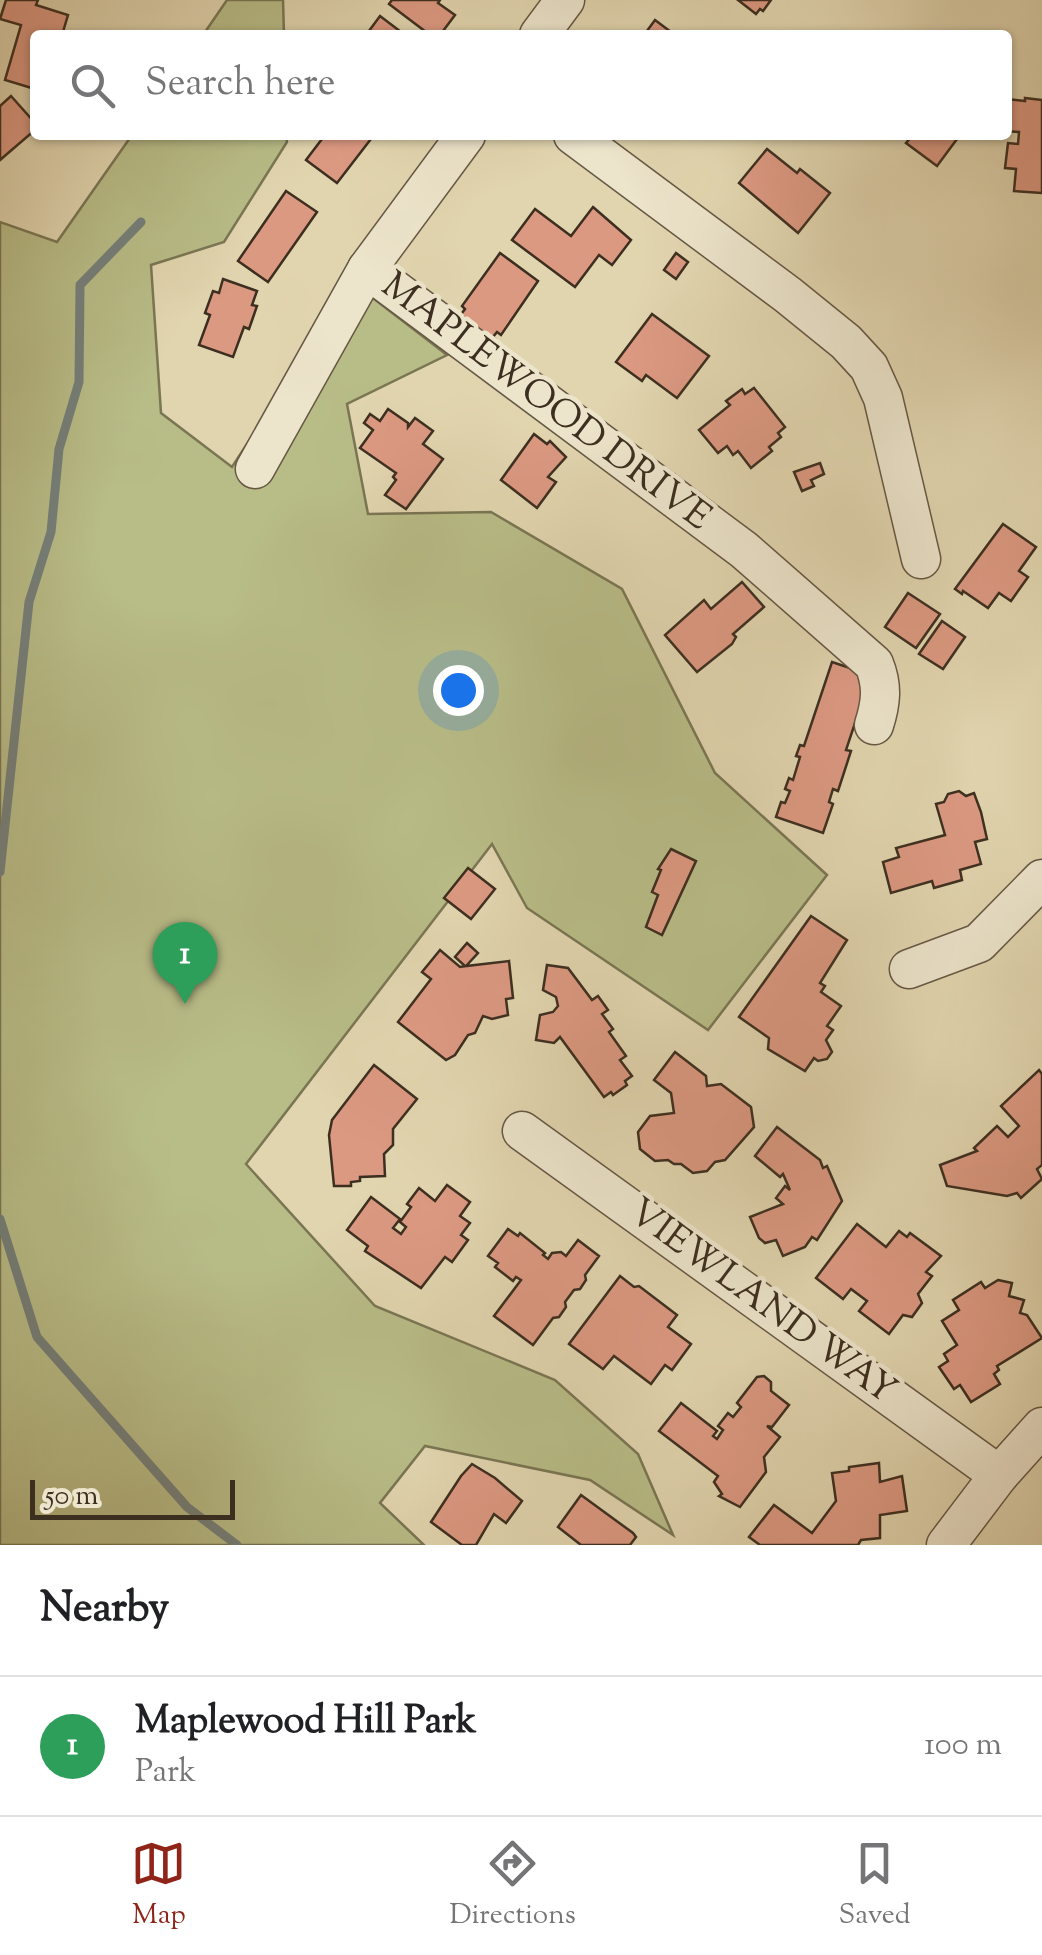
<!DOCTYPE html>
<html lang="en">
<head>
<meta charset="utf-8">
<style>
	body { margin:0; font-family:"Sorts Mill Goudy",serif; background:#f2f2f2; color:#202124 }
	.scale { position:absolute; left:30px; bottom:25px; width:205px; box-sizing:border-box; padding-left:10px; border:5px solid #3d2f20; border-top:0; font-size:28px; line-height:35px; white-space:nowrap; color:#3d2f20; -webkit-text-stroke:8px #ece4cb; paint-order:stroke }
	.you { position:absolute; left:458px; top:690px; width:35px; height:35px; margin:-25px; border:8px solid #fff; border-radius:50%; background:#1a73e8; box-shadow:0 0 0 15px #1a73e833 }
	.badge { display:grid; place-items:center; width:65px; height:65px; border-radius:50%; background:#8f2418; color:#fff; font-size:32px; font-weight:700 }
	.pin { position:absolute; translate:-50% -82px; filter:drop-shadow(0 2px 5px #0008) }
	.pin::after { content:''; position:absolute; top:52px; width:35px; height:30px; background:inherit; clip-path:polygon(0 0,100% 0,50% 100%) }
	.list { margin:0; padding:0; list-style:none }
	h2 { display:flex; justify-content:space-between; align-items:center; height:130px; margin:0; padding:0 40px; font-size:42px }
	h2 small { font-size:32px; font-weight:400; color:#757577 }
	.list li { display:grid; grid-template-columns:65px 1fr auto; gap:30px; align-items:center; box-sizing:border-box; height:140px; padding:0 40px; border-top:2px solid #e0e0e0 }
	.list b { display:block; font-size:38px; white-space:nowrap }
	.list p { margin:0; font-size:32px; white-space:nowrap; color:#757577 }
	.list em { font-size:32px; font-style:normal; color:#757577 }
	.icon { flex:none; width:55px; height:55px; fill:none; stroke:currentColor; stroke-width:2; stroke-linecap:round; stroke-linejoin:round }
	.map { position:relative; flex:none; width:1042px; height:1545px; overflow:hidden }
	.search { position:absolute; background:#fff; box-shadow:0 2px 8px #0004; left:30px; right:30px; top:30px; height:110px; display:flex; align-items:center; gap:25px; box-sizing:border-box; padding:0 35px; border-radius:10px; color:#757577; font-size:38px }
	.sheet { height:270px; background:#fff }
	nav { display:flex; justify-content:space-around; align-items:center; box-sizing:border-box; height:140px; border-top:2px solid #e0e0e0; background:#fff; font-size:28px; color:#757577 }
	nav a { display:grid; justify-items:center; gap:5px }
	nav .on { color:#8f2418 }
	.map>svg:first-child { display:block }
	.green { fill:#b8bc87; stroke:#7a7654; stroke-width:2.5 }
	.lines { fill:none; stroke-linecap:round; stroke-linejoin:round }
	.stream { stroke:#75807b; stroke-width:9 }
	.building { fill:#dc9982; stroke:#3d2f20; stroke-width:2.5 }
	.minor-casing { stroke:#665844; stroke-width:41 }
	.minor { stroke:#ece4cb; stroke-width:38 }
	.labels { text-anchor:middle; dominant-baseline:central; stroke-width:9; stroke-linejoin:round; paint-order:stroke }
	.street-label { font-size:38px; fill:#3d2f20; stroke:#ece4cb }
</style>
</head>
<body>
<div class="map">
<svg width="1042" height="1545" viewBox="0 0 1042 1545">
	<rect width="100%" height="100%" fill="#e1d5af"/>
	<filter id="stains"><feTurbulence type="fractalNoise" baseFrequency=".002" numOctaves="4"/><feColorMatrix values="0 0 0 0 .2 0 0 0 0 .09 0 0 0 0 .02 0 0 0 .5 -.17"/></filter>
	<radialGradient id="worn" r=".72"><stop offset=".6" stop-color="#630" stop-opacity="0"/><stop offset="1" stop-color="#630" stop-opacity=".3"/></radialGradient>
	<!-- green -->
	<g class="green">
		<polygon points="227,0 283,0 284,35 203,35"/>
		<polygon points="132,135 286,135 287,142 224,242 151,265 161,413 232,467 352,282 447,355 347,404 368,514 491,512 622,589 715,773 827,875 708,1030 527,908 492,844 246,1164 375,1306 555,1380 638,1454 673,1535 590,1480 425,1446 380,1503 424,1545 0,1545 0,222 57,242"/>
	</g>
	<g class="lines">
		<!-- stream -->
		<g class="stream">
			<polyline points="0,872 29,602 51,532 59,449 79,382 80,285 141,222"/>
			<polyline points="0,1219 37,1337 187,1507 237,1545"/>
		</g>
	</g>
	<!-- building -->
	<g class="building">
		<polygon points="6,0 38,0 36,5 68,15 62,35 35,35 35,89 5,80 21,25 0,19"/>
		<polygon points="392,0 440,0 438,3 455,15 440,35 430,35 389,4"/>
		<polygon points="738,0 771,0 763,11 760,9 756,14"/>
		<polygon points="380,16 405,35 366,35"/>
		<polygon points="655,20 675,35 644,35"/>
		<polygon points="11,96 35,123 35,130 0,160 0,106"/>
		<polygon points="1025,98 1042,100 1042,193 1014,191 1016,169 1005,168 1008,143 1018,144 1019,132 1007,131 1007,99 1025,101"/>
		<polygon points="325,135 374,135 337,183 306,160"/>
		<polygon points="913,135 960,135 937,166 906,143"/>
		<polygon points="767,149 797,173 800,169 830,193 798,233 739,183"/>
		<polygon points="286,191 317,212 268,282 238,261"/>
		<polygon points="593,207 631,240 612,265 599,255 575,287 512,240 535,209 571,236"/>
		<polygon points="500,253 538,281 501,335 497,332 493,337 495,339 490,347 456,321 465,309 462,306"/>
		<polygon points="676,253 688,262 676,279 664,270"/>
		<polygon points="223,279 257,291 252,305 257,306 249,329 244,327 233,357 199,345 210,315 205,313 213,291 219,293"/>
		<polygon points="652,314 709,356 677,398 646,375 642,381 616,362"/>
		<polygon points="754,388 785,427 778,433 781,437 769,447 772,451 751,468 738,451 733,455 727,446 718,453 699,430 730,405 726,401 742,389 745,394"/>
		<polygon points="388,409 408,423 408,427 415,418 433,431 423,444 443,459 406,509 385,495 396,480 393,477 396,473 360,448 373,430 364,423 370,414 380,421"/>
		<polygon points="534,434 547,444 550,441 566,457 548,477 556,482 537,508 501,480"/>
		<polygon points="820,463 824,474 811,480 814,486 802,491 794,472"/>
		<polygon points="1003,524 1036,547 1019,571 1028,577 1011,601 999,593 988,608 963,591 962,594 955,589"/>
		<polygon points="742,582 764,607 733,634 736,637 732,644 697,672 665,635 704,600 711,609"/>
		<polygon points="908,593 940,614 916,648 885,627"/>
		<polygon points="942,621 965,637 943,669 919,654"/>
		<polygon points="832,662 871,675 846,750 851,751 838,791 833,789 829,802 833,804 823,833 776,817 781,802 785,803 790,791 785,789 789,778 793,780 800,757 796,756 800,745 804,746"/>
		<polygon points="959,791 966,796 974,793 981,812 987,839 975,842 981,864 960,870 962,880 934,888 932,881 891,893 883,862 899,857 896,848 945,835 936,804 944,802 948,794"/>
		<polygon points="671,849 696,861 662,935 646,927 658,895 652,892 661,870 658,869"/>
		<polygon points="468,868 495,889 471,919 444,898"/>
		<polygon points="811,916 847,940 820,983 825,986 821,992 841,1006 827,1026 833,1030 826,1040 832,1052 827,1059 818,1061 814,1058 805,1071 768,1049 769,1038 739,1017"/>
		<polygon points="467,943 478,953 466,966 509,961 513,998 506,999 508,1015 492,1019 483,1016 475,1033 468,1035 455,1055 446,1060 398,1022 431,979 422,972 440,950 460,967 465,966 455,957"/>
		<polygon points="547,965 568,968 592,1000 598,996 608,1010 602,1014 613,1029 609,1032 626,1056 620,1060 632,1076 625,1081 627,1085 613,1095 611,1092 604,1097 560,1037 554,1043 536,1040 540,1015 553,1012 558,1006 556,997 543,990"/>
		<polygon points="675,1052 706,1076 707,1086 721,1084 751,1107 754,1127 725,1160 715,1162 707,1171 693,1173 681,1164 674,1164 668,1160 655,1161 640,1149 638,1132 650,1116 674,1113 671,1093 654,1080"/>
		<polygon points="374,1065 417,1099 393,1129 393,1145 384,1154 385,1176 360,1177 360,1181 351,1182 351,1186 334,1186 329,1135 332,1120"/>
		<polygon points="1039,1070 1042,1074 1042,1165 1037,1169 1042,1179 1021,1198 1017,1193 1007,1196 947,1186 940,1165 977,1151 974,1148 997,1126 1008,1137 1019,1126 1001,1106"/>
		<polygon points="777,1127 820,1160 823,1168 827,1166 842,1201 817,1240 812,1237 805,1247 783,1256 776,1240 765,1243 759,1238 750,1217 783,1204 776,1198 785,1186 790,1190 783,1174 780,1177 755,1156"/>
		<polygon points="447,1185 470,1202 460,1216 470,1223 461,1235 468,1240 452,1262 445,1257 421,1288 365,1251 368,1246 347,1230 371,1197 400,1219 393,1228 401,1234 406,1227 400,1222 411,1207 407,1204 419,1188 435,1201"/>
		<polygon points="857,1224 886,1247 899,1231 907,1237 910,1233 941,1256 926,1272 932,1276 918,1294 922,1303 912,1317 903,1315 889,1334 859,1311 867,1301 851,1289 843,1299 816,1278"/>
		<polygon points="508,1229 518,1236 520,1233 545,1253 543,1255 548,1259 552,1253 561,1252 566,1256 578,1240 599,1256 585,1275 586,1280 580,1289 574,1290 565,1302 566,1307 559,1317 553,1318 533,1345 494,1316 521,1280 516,1277 513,1281 495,1267 498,1263 488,1256"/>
		<polygon points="620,1276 634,1287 639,1286 677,1315 668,1327 691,1344 672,1370 665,1365 651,1384 614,1356 603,1369 569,1344"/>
		<polygon points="998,1280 1012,1283 1009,1296 1024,1300 1020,1313 1027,1315 1042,1338 997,1366 999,1370 994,1374 1000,1384 971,1402 960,1385 954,1389 939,1367 948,1361 944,1354 957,1345 942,1321 959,1310 953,1300 981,1282 985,1288"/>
		<polygon points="764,1376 771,1382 771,1391 789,1405 772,1427 767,1426 780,1437 764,1457 766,1472 740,1507 719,1496 722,1494 714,1482 718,1476 659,1431 681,1403 717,1431 713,1436 717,1439 723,1430 718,1426 728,1413 733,1417 741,1407 737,1403 757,1377"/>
		<polygon points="879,1463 880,1482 902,1476 907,1511 880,1515 880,1538 861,1540 858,1545 760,1545 749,1537 774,1505 812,1533 836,1501 832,1473 849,1471 849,1467"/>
		<polygon points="472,1464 495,1478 522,1501 506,1523 494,1514 476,1545 462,1545 431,1522 461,1476"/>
		<polygon points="581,1495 633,1533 636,1537 630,1545 581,1545 558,1527"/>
	</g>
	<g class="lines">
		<defs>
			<g id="minor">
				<polyline points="539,35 565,0"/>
				<polyline points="573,135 788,295 846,342 869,367 883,398 921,559"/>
				<path d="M367,269L744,550L874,664C883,686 881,703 874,725"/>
				<polyline points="255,469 367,269 466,135"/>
				<polyline points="909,969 979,943 1042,879"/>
				<polyline points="522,1131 999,1475"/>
				<polyline points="946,1545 999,1475 1042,1427"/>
			</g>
		</defs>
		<!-- minor casing -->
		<use href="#minor" class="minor-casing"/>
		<!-- minor -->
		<use href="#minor" class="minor"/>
	</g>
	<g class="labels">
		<!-- street labels -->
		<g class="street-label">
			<text transform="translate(545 403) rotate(37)">MAPLEWOOD DRIVE</text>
			<text transform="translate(761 1303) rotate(36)">VIEWLAND WAY</text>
		</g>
	</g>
	<rect width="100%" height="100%" filter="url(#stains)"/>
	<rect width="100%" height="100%" fill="url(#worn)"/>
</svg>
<div class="scale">50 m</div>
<div class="you"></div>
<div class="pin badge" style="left:185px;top:1004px;background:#2e9e5b">1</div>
<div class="search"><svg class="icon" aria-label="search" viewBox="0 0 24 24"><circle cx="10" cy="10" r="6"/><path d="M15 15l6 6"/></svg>Search here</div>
</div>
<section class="sheet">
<h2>Nearby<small></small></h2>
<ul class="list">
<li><span class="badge" style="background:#2e9e5b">1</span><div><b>Maplewood Hill Park</b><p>Park</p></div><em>100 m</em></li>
</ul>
</section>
<nav>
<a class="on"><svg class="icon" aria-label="map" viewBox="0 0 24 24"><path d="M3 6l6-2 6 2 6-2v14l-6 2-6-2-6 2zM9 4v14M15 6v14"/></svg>Map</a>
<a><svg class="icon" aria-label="directions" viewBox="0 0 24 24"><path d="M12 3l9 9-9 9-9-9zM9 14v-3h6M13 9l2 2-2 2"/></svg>Directions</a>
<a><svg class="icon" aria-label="saved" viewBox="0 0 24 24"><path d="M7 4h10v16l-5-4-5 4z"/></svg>Saved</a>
</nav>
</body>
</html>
